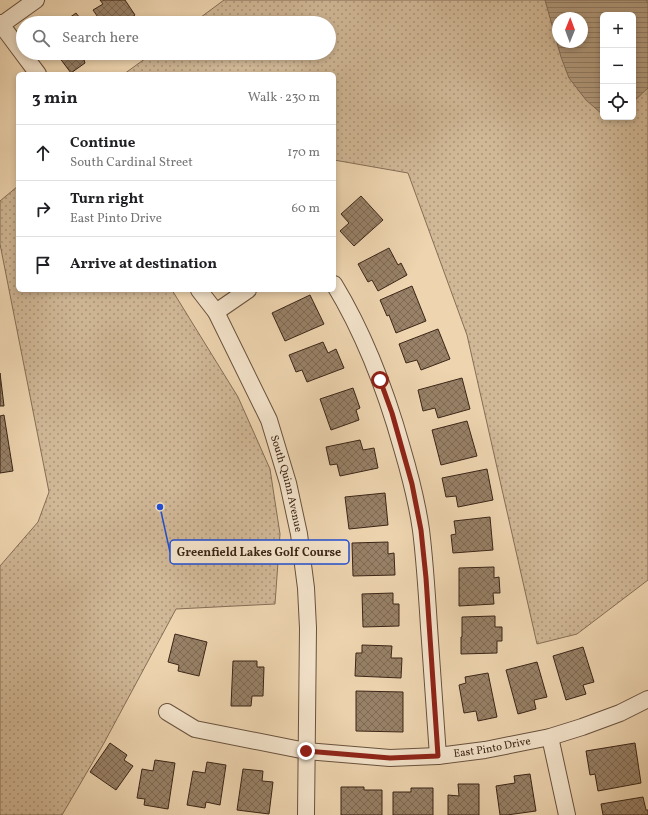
<!DOCTYPE html>
<html lang="en">
<head>
<meta charset="utf-8">
<style>
	body { margin:0; font-family:Vollkorn,serif; background:#f2f2f2; color:#202124 }
	.controls { position:absolute; right:12px; top:12px; display:grid; overflow:hidden; border-radius:6px; box-shadow:0 2px 6px #0003 }
	.controls button { width:36px; height:36px; display:grid; place-items:center; padding:0; border:0; border-bottom:1px solid #e0e0e0; background:#fff; color:#202124; font:20px sans-serif }
	.compass { position:absolute; left:552px; top:12px; width:36px; height:36px; border-radius:50%; background:#fff; box-shadow:0 2px 6px #0003; rotate:1deg }
	.stop { position:absolute; width:12px; height:12px; margin:-9px; border:3px solid #8f2418; border-radius:50%; background:#fff }
	.stop.end { background:#8f2418; border-color:#fff; box-shadow:0 1px 4px #0008 }
	.list { margin:0; padding:0; list-style:none }
	h2 { display:flex; justify-content:space-between; align-items:center; height:52px; margin:0; padding:0 16px; font-size:17px }
	h2 small { font-size:13px; font-weight:400; color:#757577 }
	.list li { display:grid; grid-template-columns:26px 1fr auto; gap:12px; align-items:center; box-sizing:border-box; height:56px; padding:0 16px; border-top:1px solid #e0e0e0 }
	.list b { display:block; font-size:15px; white-space:nowrap }
	.list p { margin:0; font-size:13px; white-space:nowrap; color:#757577 }
	.list em { font-size:13px; font-style:normal; color:#757577 }
	.icon { flex:none; width:22px; height:22px; fill:none; stroke:currentColor; stroke-width:2; stroke-linecap:round; stroke-linejoin:round }
	.map { position:relative; flex:none; width:648px; height:815px; overflow:hidden }
	.search { position:absolute; background:#fff; box-shadow:0 2px 6px #0003; left:16px; top:16px; width:320px; height:44px; display:flex; align-items:center; gap:10px; box-sizing:border-box; padding:0 14px; border-radius:22px; color:#757577; font-size:15px }
	.panel { position:absolute; background:#fff; box-shadow:0 2px 6px #0003; left:16px; top:72px; width:320px; height:220px; border-radius:6px }
	.map>svg:first-child { display:block }
	.grass { fill:url(#grass-dots); stroke:#866e56; fill-rule:evenodd }
	.water { fill:url(#water-rules); stroke:#826b54; fill-rule:evenodd }
	.building { fill:url(#building-cross-hatch); stroke:#3b2517 }
	.lines { fill:none; stroke-linecap:round; stroke-linejoin:round }
	.minor-casing { stroke:#68513d; stroke-width:18 }
	.minor { stroke:#f4e4cc; stroke-width:16 }
	.route { stroke:#8f2418; stroke-width:5 }
	.labels { text-anchor:middle; dominant-baseline:central; stroke-width:3; stroke-linejoin:round; paint-order:stroke }
	.street-label { font-size:11px; fill:#3b2517; stroke:#f4e4cc }
	.leader { fill:none; stroke:#1d4ed8; stroke-width:1.5 }
	.callout-dot { fill:#1d4ed8; stroke:#f4e4cc; stroke-width:1.5 }
	.callout { fill:#f4e4cc; stroke:#1d4ed8; stroke-width:1.5 }
	.callout-label { font-size:12px; text-anchor:middle; font-weight:bold; fill:#3b2517 }
</style>
</head>
<body>
<div class="map">
<svg width="648" height="815" viewBox="0 0 648 815">
	<defs>
		<pattern id="grass-dots" width="8" height="8" patternUnits="userSpaceOnUse"><rect width="8" height="8" fill="#d0b796"/><path d="M2 2h.1M6 6h.1" fill="none" stroke="#aa9579" stroke-width="1.8" stroke-linecap="round"/></pattern>
		<pattern id="water-rules" width="6" height="5" patternUnits="userSpaceOnUse"><rect width="6" height="5" fill="#b1997c"/><path d="M0 2.5h6" fill="none" stroke="#917d65"/></pattern>
		<pattern id="building-cross-hatch" width="8" height="8" patternUnits="userSpaceOnUse"><rect width="8" height="8" fill="#988167"/><path d="M0 0l8 8M0 8l8-8" fill="none" stroke="#7d6954"/></pattern>
	</defs>
	<rect width="100%" height="100%" fill="#eed5b0"/>
	<filter id="stains"><feTurbulence type="fractalNoise" baseFrequency=".005" numOctaves="4"/><feColorMatrix values="0 0 0 0 .2 0 0 0 0 .09 0 0 0 0 .02 0 0 0 .5 -.17"/></filter>
	<radialGradient id="worn" r=".72"><stop offset=".6" stop-color="#630" stop-opacity="0"/><stop offset="1" stop-color="#630" stop-opacity=".3"/></radialGradient>
	<!-- grass -->
	<g class="grass">
		<path d="M224,0H648V580L577,634L537,644L467,335L408,173L334,160V74H124L153,53H329V23H193ZM603,15H633V117H603ZM558,18H582V42H558Z"/>
		<polygon points="18,186 18,290 172,290 238,397 270,469 280,534 275,604 176,609 104,743 62,815 0,815 0,566 38,522 49,492 0,244 0,201"/>
	</g>
	<!-- water -->
	<path class="water" d="M545,0H646L648,3V88L633,102V15H603V114H602L586,100L569,78L561,57ZM558,18H582V42H558Z"/>
	<!-- building -->
	<g class="building">
		<polygon points="100,0 125,0 135,15 123,23 102,23 93,10 103,4"/>
		<polygon points="76,13 84,23 62,23"/>
		<polygon points="56,53 94,53 84,60 85,63 71,73"/>
		<polygon points="361,196 383,220 354,246 340,231 349,223 341,214"/>
		<polygon points="389,248 398,265 401,263 407,275 378,291 372,280 368,282 358,264"/>
		<polygon points="412,286 426,321 396,333 389,315 387,316 380,300"/>
		<polygon points="310,295 324,324 285,341 272,313"/>
		<polygon points="438,329 450,359 421,370 417,360 406,363 399,344"/>
		<polygon points="323,342 328,353 336,349 344,368 307,382 302,370 296,372 289,355"/>
		<polygon points="0,373 4,406 0,406"/>
		<polygon points="462,378 470,409 438,418 435,408 423,411 418,390"/>
		<polygon points="353,388 360,408 356,410 359,420 331,430 320,399"/>
		<polygon points="4,415 13,471 0,473 0,416"/>
		<polygon points="467,421 477,456 441,465 432,430"/>
		<polygon points="360,440 363,450 374,448 378,468 340,476 337,464 330,465 326,447"/>
		<polygon points="487,469 493,500 458,507 456,496 446,497 442,478"/>
		<polygon points="385,493 388,525 349,529 345,497"/>
		<polygon points="490,517 493,550 453,553 451,535 456,534 454,521"/>
		<polygon points="388,542 388,554 394,553 395,575 353,576 352,543"/>
		<polygon points="494,567 494,578 499,577 500,593 493,593 494,604 459,606 459,568"/>
		<polygon points="393,593 393,604 399,604 399,626 363,627 362,594"/>
		<polygon points="495,616 495,627 502,627 502,641 497,641 497,653 461,654 461,637 462,637 462,617"/>
		<polygon points="175,634 207,642 199,676 178,671 179,665 168,662"/>
		<polygon points="362,645 392,646 391,658 402,658 401,678 355,676 356,653 362,653"/>
		<polygon points="583,647 594,682 583,685 586,694 566,700 553,656"/>
		<polygon points="233,661 257,661 257,667 264,667 263,696 252,696 251,706 231,706"/>
		<polygon points="537,662 547,697 534,700 536,709 518,714 506,670"/>
		<polygon points="488,673 497,717 478,721 476,711 464,713 459,685 466,683 465,677"/>
		<polygon points="356,691 403,692 403,732 356,731"/>
		<polygon points="110,743 127,755 124,760 133,766 116,790 90,772"/>
		<polygon points="635,743 641,783 598,791 595,774 590,775 586,751"/>
		<polygon points="155,760 175,763 168,809 144,805 145,799 137,798 142,769 153,771"/>
		<polygon points="207,762 226,765 220,805 206,802 205,808 187,805 193,771 205,773"/>
		<polygon points="243,769 263,771 262,781 273,782 269,814 237,810"/>
		<polygon points="530,774 536,811 507,815 500,815 496,786 515,783 514,776"/>
		<polygon points="458,784 479,784 479,815 448,815 448,795 459,796"/>
		<polygon points="341,787 364,787 364,790 382,790 382,815 341,815"/>
		<polygon points="411,788 433,788 433,815 393,815 393,792 411,792"/>
		<polygon points="643,797 646,810 648,810 648,815 603,815 601,804"/>
	</g>
	<g class="lines">
		<defs>
			<g id="minor">
				<polyline points="0,23 38,74"/>
				<polyline points="1,25 36,0"/>
				<path d="M334,284C365,335 386,391 402,448C410,475 417,502 421,530C425,562 427,595 429,627C432,670 435,713 438,756"/>
				<path id="s1" d="M199,290L216,312L269,420L288,483L299,534L306,588L308,628L306,815"/>
				<polyline points="216,312 248,290"/>
				<path id="s2" d="M167,712L195,729L306,751L390,758L438,756L485,750L550,737L582,727L620,713L648,699"/>
				<polyline points="550,737 567,815"/>
			</g>
		</defs>
		<!-- minor casing -->
		<use href="#minor" class="minor-casing"/>
		<!-- minor -->
		<use href="#minor" class="minor"/>
	</g>
	<g class="lines">
		<!-- route -->
		<polyline class="route" points="306,751 390,758 438,756 426,578 421,530 412,484 392,413 380,380"/>
	</g>
	<g class="labels">
		<!-- street labels -->
		<g class="street-label">
			<text stroke="none"><textPath href="#s1" startOffset="214">South Quinn Avenue</textPath></text>
			<text stroke="none"><textPath href="#s2" startOffset="333">East Pinto Drive</textPath></text>
		</g>
	</g>
	<!-- callouts -->
	<path class="leader" d="M160 507L170 552"/>
	<circle class="callout-dot" cx="160" cy="507" r="4"/>
	<rect class="callout" x="170" y="540" width="179" height="24" rx="4"/>
	<g class="callout-label">
		<text x="259" y="556">Greenfield Lakes Golf Course</text>
	</g>
	<rect width="100%" height="100%" filter="url(#stains)"/>
	<rect width="100%" height="100%" fill="url(#worn)"/>
</svg>
<div class="controls">
<button>+</button>
<button>−</button>
<button><svg class="icon" aria-label="locate" viewBox="0 0 24 24"><circle cx="12" cy="12" r="6"/><path d="M12 2v4M12 18v4M2 12h4M18 12h4"/></svg></button>
</div>
<svg class="compass" viewBox="-18 -18 36 36"><path d="M0-13l5 13h-10z" fill="#e53935"/><path d="M0 13l5-13h-10z" fill="#757577"/></svg>
<div class="stop" style="left:380px;top:380px"></div>
<div class="stop end" style="left:306px;top:751px"></div>
<div class="search"><svg class="icon" aria-label="search" viewBox="0 0 24 24"><circle cx="10" cy="10" r="6"/><path d="M15 15l6 6"/></svg>Search here</div>
<section class="panel">
<h2>3 min<small>Walk · 230 m</small></h2>
<ul class="list">
<li><svg class="icon" aria-label="ahead" viewBox="0 0 24 24"><path d="M12 20V5M6 11l6-6 6 6"/></svg><div><b>Continue</b><p>South Cardinal Street</p></div><em>170 m</em></li>
<li><svg class="icon" aria-label="right" viewBox="0 0 24 24"><path d="M7 20v-9h11M14 6l5 5-5 5"/></svg><div><b>Turn right</b><p>East Pinto Drive</p></div><em>60 m</em></li>
<li><svg class="icon" aria-label="arrive" viewBox="0 0 24 24"><path d="M6 21V4h12l-3 4 3 4H6"/></svg><div><b>Arrive at destination</b></div></li>
</ul>
</section>
</div>
</body>
</html>
